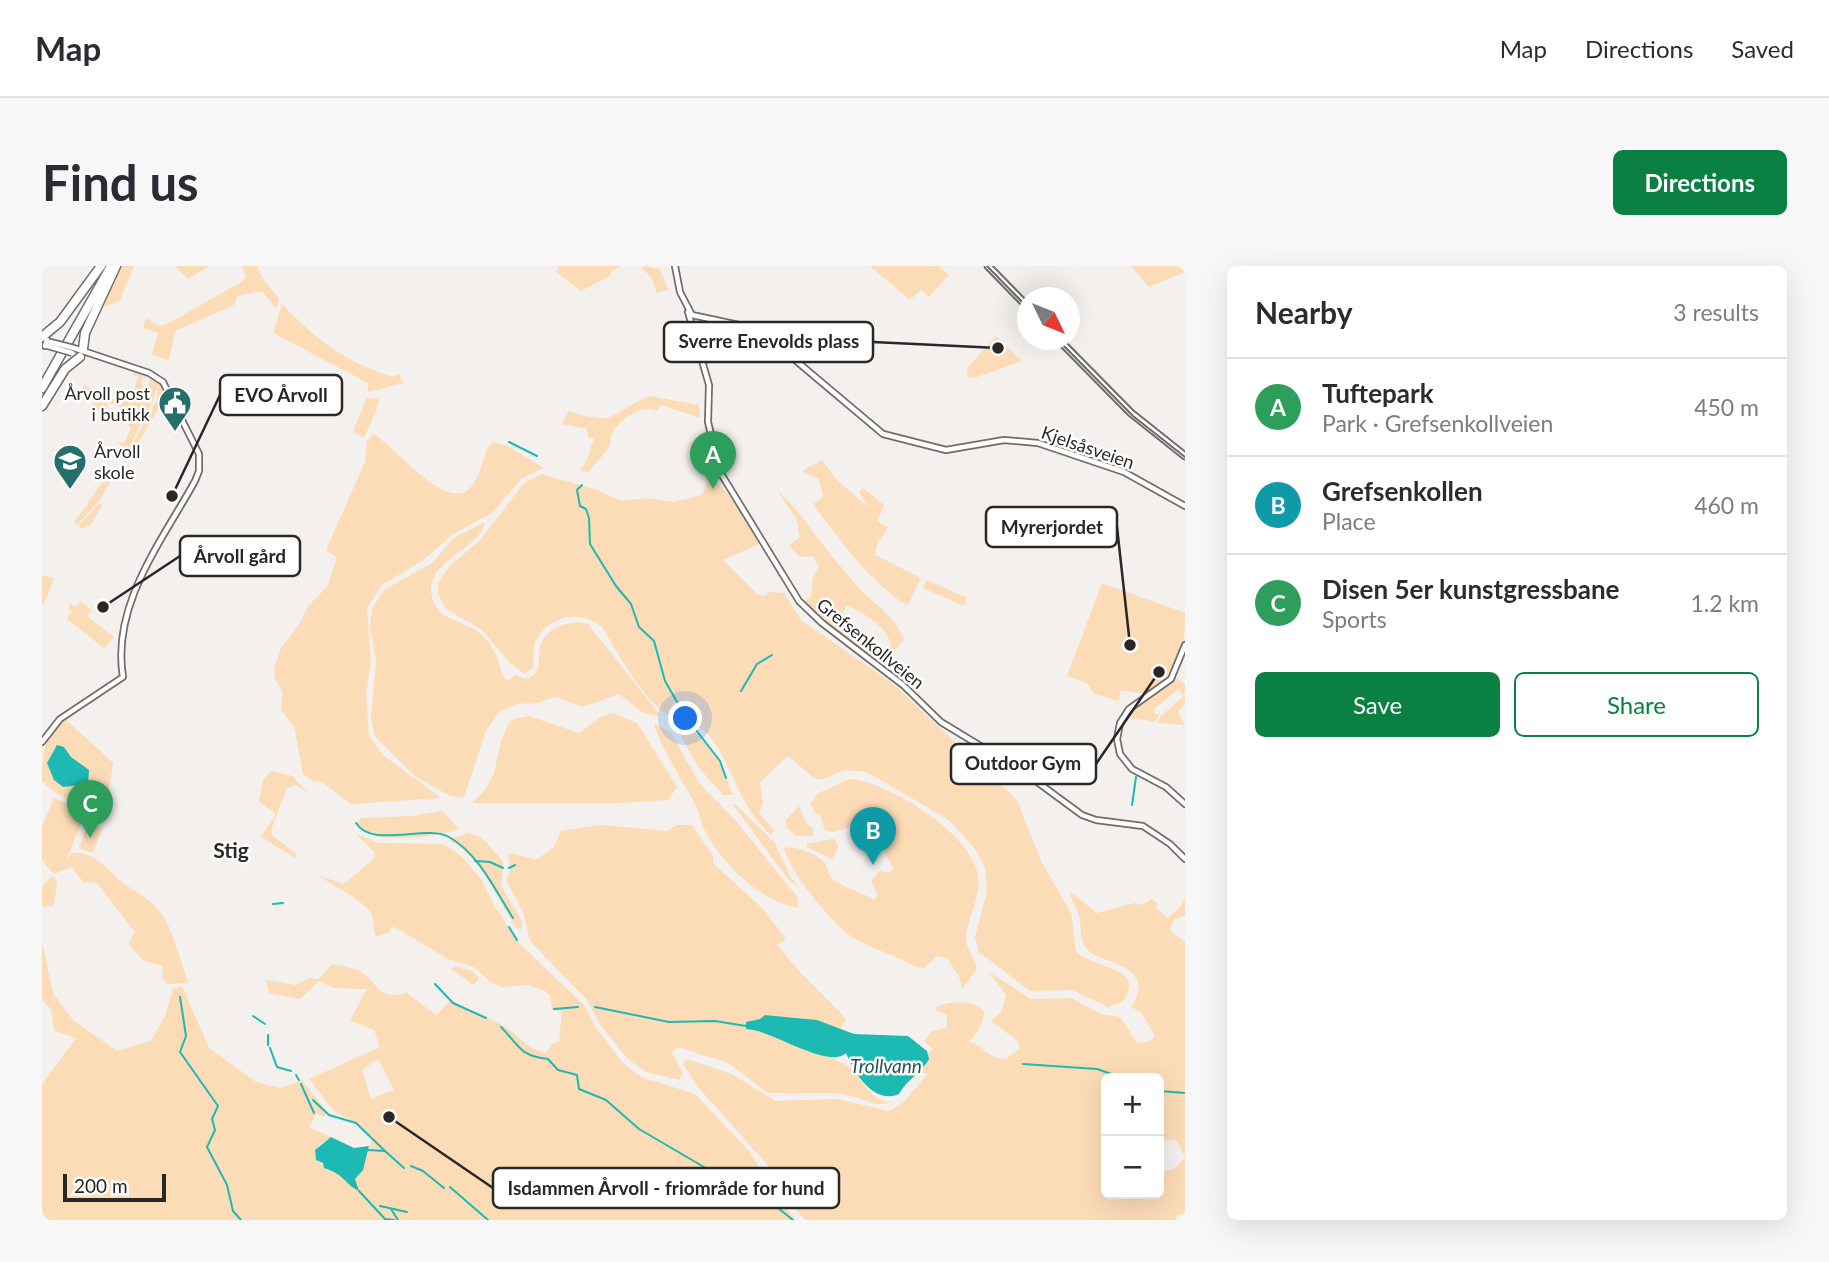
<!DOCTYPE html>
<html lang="en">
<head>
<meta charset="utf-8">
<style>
	body { margin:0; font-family:Lato,sans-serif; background:#f7f7f7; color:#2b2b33 }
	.controls { position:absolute; right:21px; bottom:21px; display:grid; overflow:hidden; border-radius:10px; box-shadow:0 7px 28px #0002 }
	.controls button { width:63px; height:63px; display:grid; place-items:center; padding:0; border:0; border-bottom:2px solid #e1e1e2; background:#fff; color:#2b2b33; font:35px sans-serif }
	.compass { position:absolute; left:975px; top:21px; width:63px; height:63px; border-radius:50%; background:#fff; box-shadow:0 7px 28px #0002; rotate:133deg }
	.scale { position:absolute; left:21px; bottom:18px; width:103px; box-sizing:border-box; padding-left:7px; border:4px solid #292826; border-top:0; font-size:19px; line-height:24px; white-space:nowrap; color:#292826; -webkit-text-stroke:5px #fff; paint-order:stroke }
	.you { position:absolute; left:644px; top:453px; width:24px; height:24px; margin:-18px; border:5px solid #fff; border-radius:50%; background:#1a73e8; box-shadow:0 0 0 10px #1a73e833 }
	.badge { display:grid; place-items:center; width:46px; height:46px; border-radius:50%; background:#0b8043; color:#fff; font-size:23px; font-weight:700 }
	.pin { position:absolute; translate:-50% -58px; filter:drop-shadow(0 2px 4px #0008) }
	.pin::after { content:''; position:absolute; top:37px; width:24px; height:21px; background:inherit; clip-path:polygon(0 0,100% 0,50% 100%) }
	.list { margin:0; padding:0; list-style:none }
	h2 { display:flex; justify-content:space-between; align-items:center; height:91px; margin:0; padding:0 28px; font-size:30px }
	h2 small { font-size:23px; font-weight:400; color:#7c7c81 }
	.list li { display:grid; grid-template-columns:46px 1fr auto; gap:21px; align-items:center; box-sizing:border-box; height:98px; padding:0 28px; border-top:2px solid #e1e1e2 }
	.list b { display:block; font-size:26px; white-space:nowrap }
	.list p { margin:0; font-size:23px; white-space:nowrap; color:#7c7c81 }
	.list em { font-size:23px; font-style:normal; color:#7c7c81 }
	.actions { display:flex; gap:14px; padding:21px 28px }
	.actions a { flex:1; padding:16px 0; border:2px solid #0b8043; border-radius:10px; text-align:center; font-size:24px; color:#0b8043 }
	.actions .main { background:#0b8043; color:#fff }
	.map { position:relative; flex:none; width:1143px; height:954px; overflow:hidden; border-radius:10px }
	header { display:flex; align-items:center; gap:42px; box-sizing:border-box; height:98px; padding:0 35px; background:#fff; border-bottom:2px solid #e1e1e2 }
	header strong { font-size:33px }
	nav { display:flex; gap:38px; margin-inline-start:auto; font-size:24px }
	.intro { display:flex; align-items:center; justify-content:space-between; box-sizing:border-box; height:168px; padding:0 42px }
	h1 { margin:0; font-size:49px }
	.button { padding:18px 32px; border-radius:10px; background:#0b8043; color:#fff; font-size:24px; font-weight:700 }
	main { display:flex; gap:42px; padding:0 42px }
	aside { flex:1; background:#fff; border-radius:10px; box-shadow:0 7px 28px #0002 }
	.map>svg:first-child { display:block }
	.green { fill:#fcdbb7; fill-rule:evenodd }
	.water { fill:#1db9b3 }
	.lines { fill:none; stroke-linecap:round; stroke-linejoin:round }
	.stream { stroke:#1db9b3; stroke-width:2 }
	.tertiary-casing { stroke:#706e6b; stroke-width:8 }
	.secondary-casing { stroke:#706e6b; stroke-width:9 }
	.trunk-casing { stroke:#706e6b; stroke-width:11 }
	.tertiary { stroke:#fff; stroke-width:4.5 }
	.secondary { stroke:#fff; stroke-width:5 }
	.trunk { stroke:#fff; stroke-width:8 }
	.tram { stroke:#6c6a68; stroke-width:2 }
	.tertiary-bridge-casing { stroke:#706e6b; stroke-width:8; stroke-linecap:butt }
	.tertiary-bridge { stroke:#fff; stroke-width:4.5 }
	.labels { text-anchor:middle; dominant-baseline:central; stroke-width:5; stroke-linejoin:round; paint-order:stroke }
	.poi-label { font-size:18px; fill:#292826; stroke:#fff; text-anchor:end }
	.street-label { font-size:18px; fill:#292826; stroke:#fff }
	.water-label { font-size:19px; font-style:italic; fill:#1d5754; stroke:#fff }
	.quarter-label { font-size:21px; font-weight:bold; fill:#292826; stroke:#fff }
	.leader { fill:none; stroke:#292826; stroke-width:2.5 }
	.callout-dot { fill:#292826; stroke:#fff; stroke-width:2.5 }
	.callout { fill:#fff; stroke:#292826; stroke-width:2.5 }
	.callout-label { font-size:19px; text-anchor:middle; font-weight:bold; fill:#292826 }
</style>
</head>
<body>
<header>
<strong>Map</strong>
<nav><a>Map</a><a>Directions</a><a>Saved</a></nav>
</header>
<div class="intro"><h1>Find us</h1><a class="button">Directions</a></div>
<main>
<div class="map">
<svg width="1143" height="954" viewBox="0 0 1143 954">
	<rect width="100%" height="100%" fill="#f3f0ed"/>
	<!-- green -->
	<g class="green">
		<polygon points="77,0 92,0 77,36 61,41"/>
		<polygon points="133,0 167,0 146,13"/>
		<path d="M200,0H215C220,14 229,21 237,33L234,43L220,25L195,30L192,39L133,65L127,95L110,88L116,67L101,62L104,52L118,60L129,56L199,16L204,11Z"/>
		<polygon points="517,0 579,0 570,5 568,10 539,25 514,6"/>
		<polygon points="602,0 618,3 626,24 615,27 609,11 600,2"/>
		<polygon points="828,0 897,0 907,9 887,31 879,24 868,34"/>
		<polygon points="1089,0 1143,0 1143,6 1107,21"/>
		<path d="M240,38C273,73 305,97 351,111L357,108L361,117L326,126V117L231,67Z"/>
		<polygon points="954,70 980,95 932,112 925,111 926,101"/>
		<polygon points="92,106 106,111 100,113 100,120 106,121 109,111 120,117 126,128 119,138 114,136 116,118 111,135 86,184 75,176 82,177 89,163 81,149 74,155 72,152 77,149 79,141 66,137 64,148 47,141 52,138 54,131 44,125 40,133 35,130 43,119 62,129 59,136 62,137 65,131 70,133 81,131 84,124 92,125 96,110 91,109"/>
		<path d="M608,130L657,139L658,152L619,139L615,145C598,138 580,153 570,166L567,182L545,207L538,204L544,196L552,172H546L545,163L520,158L527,145C579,162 565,146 608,130Z"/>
		<polygon points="325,132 336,133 337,137 322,172 311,165"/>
		<polygon points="113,137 118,139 93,183 89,181"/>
		<path d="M331,168C351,178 405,249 429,221C438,211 441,192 446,181L451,176L466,180L502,202L480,212L450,247L411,268L380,295L340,319L325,342L329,395L324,427L327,470L341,489L399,532L309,538L280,516L271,515L261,508L252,460L239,444L241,428L233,412L232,402L239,382L258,357L266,340L285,321L295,292L284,284L323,196L325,175Z"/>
		<path d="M780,194L794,213L826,241L817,226L821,222L842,239L835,255L846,261L838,275L836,273L833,289L879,312L865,340C825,312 800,277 771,238L781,231L777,213L760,205Z"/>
		<path d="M73,207L58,234L35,259L32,256C46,241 55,216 73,207Z"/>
		<path d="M500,208L558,225L579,235L605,232L631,236L660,229L666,216L674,215L692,235L717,278L681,294L716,329L723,330L727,326L742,327L759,354L851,418L975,534L999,595L1029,647L1034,685C1048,702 1108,701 1080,736L1066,741L1030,724L988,725L937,686L933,671L945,626L943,601L933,583L907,554L825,506L802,504L779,514L772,512L746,490L718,516L721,537L717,547L732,564L729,569C695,539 693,502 667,469C655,455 637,458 624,448C596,426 578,390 560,361C539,344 508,348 494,374C490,382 492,392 491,401L483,408L468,397L439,363L404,343L396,328V317L408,300L439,273L482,217Z"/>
		<path d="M735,224C759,246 774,272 795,296C804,307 814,319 824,329C840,344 854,352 862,374L841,397H836L759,337L769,330L771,312L777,300L771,290L758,291L747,280L758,271L754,252ZM804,339C820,346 846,361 849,379L840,386L806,358L801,347Z"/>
		<polygon points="58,237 60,239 49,259 39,263 36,260"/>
		<path d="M443,256C437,286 375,296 392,337C400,355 422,355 436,366C452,378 457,396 462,413L467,414L473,409L483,413C504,409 493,389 500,375C508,360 531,353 546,358L619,450L601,447L577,428L540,441L513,431L495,437L474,438L458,445L444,464L422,532L408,530L373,510L333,471L329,452L334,395L328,361L330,343L342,324L390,297L412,272Z"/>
		<polygon points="0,309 12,313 2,338 0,338"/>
		<polygon points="885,314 925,332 922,340 881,322"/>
		<path d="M1060,317L1143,347C1143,387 1137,405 1105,428L1078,424L1077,435L1052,428L1045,417L1025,410Z"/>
		<polygon points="38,335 49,344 45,350 72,371 62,382 25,353 30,345 26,342 29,338 34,341"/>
		<polygon points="1134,412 1143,418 1143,426 1140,429 1138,422 1111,444 1114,448 1118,448 1113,456 1089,452 1090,445"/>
		<polygon points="1143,429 1143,438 1136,446 1143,459 1116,457 1118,451"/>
		<path d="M571,447L595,457L635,521L626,534L578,537H430C464,509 448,486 469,454L487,450L537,467L559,451Z"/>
		<path d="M21,451L71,497L66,530C39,541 20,535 0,515C0,484 2,475 21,451Z"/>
		<path d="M612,457L629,467L657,517L694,555L756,632L755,642C719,635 683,600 665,569C659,558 657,545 651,534C638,511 619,482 612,457Z"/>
		<path d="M640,461C670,470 680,501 691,529H681L657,502L637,467Z"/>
		<polygon points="229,505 250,510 268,529 254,519 245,522 229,564 230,569 254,588 253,592 219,571 234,548 217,536 221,514"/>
		<path d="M807,513C846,515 930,568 936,609C939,632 925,651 924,673C924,683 933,693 935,703L920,723L917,710L905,692L895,690L882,702L874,701C855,690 834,684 815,674C792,661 748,607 742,582C752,579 776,588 783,597C787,603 785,610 793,615C805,623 820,626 832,634L836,630L829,615L838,605L847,607L851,603L834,567L817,559L790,566L783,565L778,549L773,546L768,538L777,527Z"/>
		<path d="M12,532L44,545L24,595L30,587C56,585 66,607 84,619C99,629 115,638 124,655C134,674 139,697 146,717L125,718L120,712L121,700L102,695L86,678L93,666L54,616L42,617L30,601L12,608L0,595V561Z"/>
		<polygon points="692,537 733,577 749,612 759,623 746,613 691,539"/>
		<polygon points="757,540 764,557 771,562 771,570 754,570 744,561 744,554"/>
		<path d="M400,545L417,563C392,571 331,581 314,558L319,552L369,550Z"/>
		<polygon points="46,556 60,562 51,587 37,582"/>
		<path d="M560,559L625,565L635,559H650L671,590V597L722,644L744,673L736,679C755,707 781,727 804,753L799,762L762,752L723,749L718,753L704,756V763C720,764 795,792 807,801C824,815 822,829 847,837L836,838L798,827H726L686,797L636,781L630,787L641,807L637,814L604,806L585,792L559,760L545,734L488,675L481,646L464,614L469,604L466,589L469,587L494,594L512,581L519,565Z"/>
		<path d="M313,567L336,577L401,578L418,589L439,613L453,641L478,678L542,739L554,762L581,797L599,811L653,828L706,884L753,954H0V818L34,772L12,765L9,743L0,734V676L11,727L31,754L75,785L109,775L123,750L131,723L140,720L167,782L214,816L238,822L260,814L286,847L283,850L274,848L267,861L289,871L278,878L273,888L283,902L293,904L314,919L313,913C323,899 322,888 331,873L319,860L292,845L267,813L338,781L332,764L308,754L325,723L291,722L277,715L258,733L227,727L224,714L254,719L267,712L277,713L290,698C298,700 311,701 318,705C337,717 335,735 365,727L394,749L408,735C426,744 446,751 463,761C479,771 484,783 504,787L510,778L517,776L520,745L510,744L508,730L502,724L486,719L460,721L449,717L434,702L406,693L351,660L346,667L334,671C330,663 333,657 330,649C325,636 287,617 275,609L302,618L333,592L332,586ZM336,793L352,824L329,833L320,804Z"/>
		<path d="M426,567L439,571L461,595L459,620L480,655V663L474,662C454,631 441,591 406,574Z"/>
		<polygon points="790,573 794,574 796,582 790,593 765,581 765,578"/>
		<polygon points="11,609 15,615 12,640 0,641 0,620"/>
		<path d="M1028,625L1055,647L1093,637L1100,639L1109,633L1115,636L1114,642L1126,652L1139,640L1143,631V650L1133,653L1127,664L1143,676V891L1135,875L1125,873L1117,876V812H1064V928H1117V894L1122,905L1132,903L1143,892V946L1134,950L1135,954H763L740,927L733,907L654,819L641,797L645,793L690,808L733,835L795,833L847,845L861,837L886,808L877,805L884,800L886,787L891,783L882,775L890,765L905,761V749L893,744L895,740C911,735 932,733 943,747L937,763L927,776C942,779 945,793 963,793L978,783L976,775L949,755L959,746L964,729L947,706L989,733L1029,732L1059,748L1078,751L1095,777L1108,775L1113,770L1099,746L1089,741C1118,696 1056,699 1044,682C1037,674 1040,660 1037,650C1035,641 1027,632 1028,625Z"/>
		<polygon points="413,700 430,705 437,712 432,719 409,703"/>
	</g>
	<!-- water -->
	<g class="water">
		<polygon points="15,479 22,481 29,491 47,504 46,518 21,521 12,514 5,497"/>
		<path d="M723,749L775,754L812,768L866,770L885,785L887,793C881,806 865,813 857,828C832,839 812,807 804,787C786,804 730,764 704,763V756L718,753Z"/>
		<path d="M289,871L312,882L327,880L321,904L313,913L317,925C301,917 304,909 282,902L281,897L274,894L273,884Z"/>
	</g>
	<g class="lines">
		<!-- stream -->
		<g class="stream">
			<polyline points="467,176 495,190"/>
			<polyline points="540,219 535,224 538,240 544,243 547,252 548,278 574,320 589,338 597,361 612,375 623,415 646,455"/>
			<polyline points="699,425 715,398 730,389"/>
			<polyline points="654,464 678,495 684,512"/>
			<polyline points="1090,539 1094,511"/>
			<path d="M314,557C330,583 384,558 407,571C437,588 453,624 471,652"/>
			<polyline points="433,595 448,596 461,602"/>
			<polyline points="467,602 473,599"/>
			<polyline points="231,638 241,637"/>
			<polyline points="467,661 475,674"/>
			<polyline points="393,718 411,737 444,752"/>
			<polyline points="138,731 144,770 138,786 176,840 170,853 173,864 165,881 185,919 191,945 199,954"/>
			<polyline points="553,741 627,756 673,755 704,760"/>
			<polyline points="512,743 536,741"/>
			<polyline points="211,750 223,758"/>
			<path d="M459,761C477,779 477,790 506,793L516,804L535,809L537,823L564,834L597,863L667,904L677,909L681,907L693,917L721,930L751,954"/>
			<polyline points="226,769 226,779"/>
			<polyline points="228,782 235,801 249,805"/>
			<polyline points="981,798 1055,803 1078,811"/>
			<polyline points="254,809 257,814"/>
			<polyline points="1081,810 1085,812"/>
			<polyline points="259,818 272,847"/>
			<polyline points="1117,825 1143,827"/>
			<polyline points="271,834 287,849 314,857 343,885"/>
			<polyline points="326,884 343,885 362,902"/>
			<polyline points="369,900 381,905 402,922"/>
			<polyline points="408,921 446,954"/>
			<polyline points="317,925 343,953 352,954"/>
			<polyline points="338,940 365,946"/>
			<polyline points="349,943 356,954"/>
		</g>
		<defs>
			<g id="tertiary">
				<polyline points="633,0 638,26 650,49 711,62 721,67 841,168 904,184 962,174 996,177 1082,206 1143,240"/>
				<polyline points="646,46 667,119 666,156 678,206 757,335 780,357 861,419 899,456 983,507 1040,549 1054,554 1101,560 1128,578 1143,593"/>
				<polyline points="3,80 5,74"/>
				<polyline points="1143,379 1129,413 1087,443 1078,457 1075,473 1078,488 1090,503 1124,521 1143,538"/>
				<path d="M0,476L18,453L81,411C69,339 120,275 153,215L157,205V188L121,116L107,107L32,82"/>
			</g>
			<g id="secondary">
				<polyline points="946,0 986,41"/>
				<polyline points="1017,74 1089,147 1143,190"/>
			</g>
			<g id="trunk">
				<polyline points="0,71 18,56 59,0"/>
				<polyline points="41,83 43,67 74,0"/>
				<polyline points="0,122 69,0"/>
				<polyline points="0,140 23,103 38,91"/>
			</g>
		</defs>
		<!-- tertiary casing -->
		<use href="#tertiary" class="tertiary-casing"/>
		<!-- secondary casing -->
		<use href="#secondary" class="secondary-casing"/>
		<!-- trunk casing -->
		<use href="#trunk" class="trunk-casing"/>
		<!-- tertiary -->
		<use href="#tertiary" class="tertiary"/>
		<!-- secondary -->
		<use href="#secondary" class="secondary"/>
		<!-- trunk -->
		<use href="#trunk" class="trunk"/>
		<!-- tram -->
		<g class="tram">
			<polyline points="945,0 986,42"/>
			<polyline points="1016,74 1091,150 1143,191"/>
		</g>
		<defs>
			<g id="tertiary-bridge">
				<polyline points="8,76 32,82"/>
				<polyline points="6,80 30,87"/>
			</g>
		</defs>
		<!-- tertiary-bridge casing -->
		<use href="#tertiary-bridge" class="tertiary-bridge-casing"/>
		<!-- tertiary-bridge -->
		<use href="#tertiary-bridge" class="tertiary-bridge"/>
	</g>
	<!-- icons -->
	<defs>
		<symbol id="civic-pin" viewBox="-11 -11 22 30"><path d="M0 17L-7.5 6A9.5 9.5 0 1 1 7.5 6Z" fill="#246f6b" stroke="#fff"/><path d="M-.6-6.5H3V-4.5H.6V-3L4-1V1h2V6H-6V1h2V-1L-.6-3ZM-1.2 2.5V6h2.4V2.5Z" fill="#fff"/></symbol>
		<symbol id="school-pin" viewBox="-11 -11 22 30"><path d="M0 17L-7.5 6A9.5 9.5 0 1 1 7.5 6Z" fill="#246f6b" stroke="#fff"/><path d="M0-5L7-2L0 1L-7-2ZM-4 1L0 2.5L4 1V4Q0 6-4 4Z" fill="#fff"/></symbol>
	</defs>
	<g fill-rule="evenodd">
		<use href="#civic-pin" x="114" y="118" width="38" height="52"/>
		<use href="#school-pin" x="9" y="176" width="38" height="52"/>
	</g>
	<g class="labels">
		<!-- poi labels -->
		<g class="poi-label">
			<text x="108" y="127">Årvoll post<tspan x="108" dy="21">i butikk</tspan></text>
			<text x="52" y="185" text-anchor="start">Årvoll<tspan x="52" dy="21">skole</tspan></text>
		</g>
		<!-- street labels -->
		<g class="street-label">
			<text transform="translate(1046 181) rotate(19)">Kjelsåsveien</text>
			<text transform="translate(829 377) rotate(39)">Grefsenkollveien</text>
		</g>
		<!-- water labels -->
		<g class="water-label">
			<text x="844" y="799">Trollvann</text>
		</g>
		<!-- quarter labels -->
		<g class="quarter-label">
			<text x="189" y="583">Stig</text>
		</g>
	</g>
	<!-- callouts -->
	<path class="leader" d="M956 82L831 76M130 230L178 129M1088 379L1075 261M61 341L138 290M1117 406L1054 498M347 851L451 922"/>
	<g class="callout-dot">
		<circle cx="956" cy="82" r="7"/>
		<circle cx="130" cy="230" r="7"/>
		<circle cx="1088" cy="379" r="7"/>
		<circle cx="61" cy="341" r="7"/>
		<circle cx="1117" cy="406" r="7"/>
		<circle cx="347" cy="851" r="7"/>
	</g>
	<g class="callout">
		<rect x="622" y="56" width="209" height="40" rx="7"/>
		<rect x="178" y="109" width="122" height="40" rx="7"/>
		<rect x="944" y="241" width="131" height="40" rx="7"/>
		<rect x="138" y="270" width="120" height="40" rx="7"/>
		<rect x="909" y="478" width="145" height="40" rx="7"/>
		<rect x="451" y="902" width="346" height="40" rx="7"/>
	</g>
	<g class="callout-label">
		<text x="727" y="82">Sverre Enevolds plass</text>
		<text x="239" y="136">EVO Årvoll</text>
		<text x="1010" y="268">Myrerjordet</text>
		<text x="198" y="297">Årvoll gård</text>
		<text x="981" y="504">Outdoor Gym</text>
		<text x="624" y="929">Isdammen Årvoll - friområde for hund</text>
	</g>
</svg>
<div class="controls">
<button>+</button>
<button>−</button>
</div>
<svg class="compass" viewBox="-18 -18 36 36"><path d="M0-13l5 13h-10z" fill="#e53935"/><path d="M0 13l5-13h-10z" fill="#7c7c81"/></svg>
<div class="scale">200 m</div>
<div class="you"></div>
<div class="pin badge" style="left:671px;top:223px;background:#2e9e5b">A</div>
<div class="pin badge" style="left:831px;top:599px;background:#0f9aa8">B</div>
<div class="pin badge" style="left:48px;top:572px;background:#2e9e5b">C</div>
</div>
<aside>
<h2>Nearby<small>3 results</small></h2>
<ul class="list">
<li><span class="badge" style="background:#2e9e5b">A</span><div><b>Tuftepark</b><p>Park · Grefsenkollveien</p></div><em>450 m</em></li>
<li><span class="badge" style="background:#0f9aa8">B</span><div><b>Grefsenkollen</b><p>Place</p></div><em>460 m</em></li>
<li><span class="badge" style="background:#2e9e5b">C</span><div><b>Disen 5er kunstgressbane</b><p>Sports</p></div><em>1.2 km</em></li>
</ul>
<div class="actions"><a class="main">Save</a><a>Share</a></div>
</aside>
</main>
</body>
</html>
